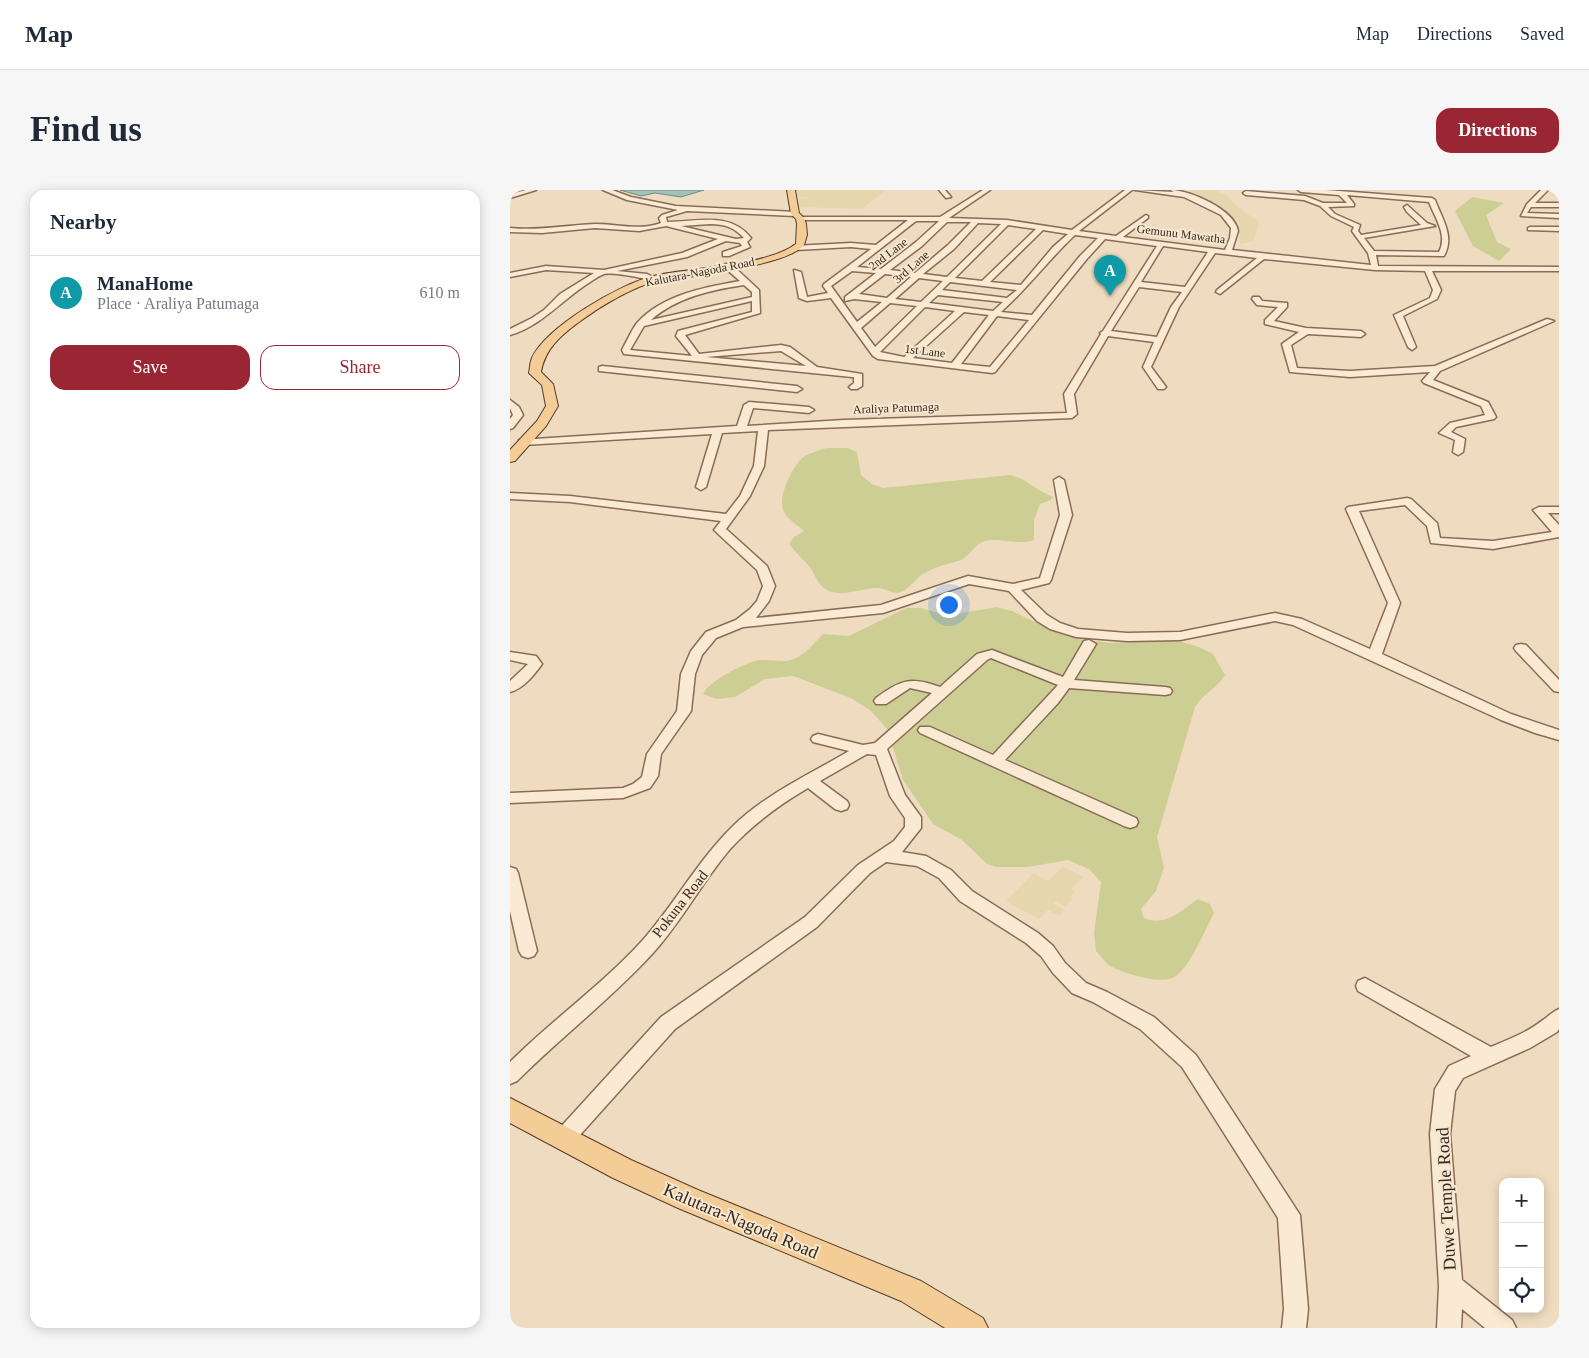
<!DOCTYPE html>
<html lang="en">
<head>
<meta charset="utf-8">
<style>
	body { margin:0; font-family:Georgia,serif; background:#f6f6f7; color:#1f2937 }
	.controls { position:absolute; right:15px; bottom:15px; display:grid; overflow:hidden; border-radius:10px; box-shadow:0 2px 12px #0003 }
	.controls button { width:45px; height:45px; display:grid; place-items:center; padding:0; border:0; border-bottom:1px solid #e0e1e3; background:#fff; color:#1f2937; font:25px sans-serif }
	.you { position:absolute; left:438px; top:414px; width:18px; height:18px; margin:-12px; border:4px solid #fff; border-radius:50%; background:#1a73e8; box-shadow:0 0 0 8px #1a73e833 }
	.badge { display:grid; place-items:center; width:32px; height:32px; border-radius:50%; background:#9a2633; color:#fff; font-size:16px; font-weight:700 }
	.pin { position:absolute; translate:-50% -41px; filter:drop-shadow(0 1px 2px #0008) }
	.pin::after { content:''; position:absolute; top:26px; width:18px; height:15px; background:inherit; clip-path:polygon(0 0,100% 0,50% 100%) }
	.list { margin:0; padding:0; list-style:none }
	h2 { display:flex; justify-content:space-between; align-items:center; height:65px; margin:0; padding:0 20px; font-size:21px }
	h2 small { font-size:16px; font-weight:400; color:#747a83 }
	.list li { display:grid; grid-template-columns:32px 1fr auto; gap:15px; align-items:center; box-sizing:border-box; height:75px; padding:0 20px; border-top:1px solid #e0e1e3 }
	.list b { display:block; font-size:19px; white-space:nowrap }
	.list p { margin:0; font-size:16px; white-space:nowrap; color:#747a83 }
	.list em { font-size:16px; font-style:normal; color:#747a83 }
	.actions { display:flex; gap:10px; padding:15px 20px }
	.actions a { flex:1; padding:11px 0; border:1px solid #9a2633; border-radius:15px; text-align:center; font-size:18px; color:#9a2633 }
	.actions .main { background:#9a2633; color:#fff }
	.icon { flex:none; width:28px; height:28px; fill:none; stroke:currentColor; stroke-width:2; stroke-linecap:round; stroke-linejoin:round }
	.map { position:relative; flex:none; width:1049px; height:1138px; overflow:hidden; border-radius:15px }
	header { display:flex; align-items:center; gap:30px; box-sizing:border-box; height:70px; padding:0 25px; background:#fff; border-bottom:1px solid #e0e1e3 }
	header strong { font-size:24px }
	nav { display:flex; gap:28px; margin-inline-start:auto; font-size:18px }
	.intro { display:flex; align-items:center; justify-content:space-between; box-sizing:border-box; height:120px; padding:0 30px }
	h1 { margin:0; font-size:35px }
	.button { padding:12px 22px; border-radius:15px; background:#9a2633; color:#fff; font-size:18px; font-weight:700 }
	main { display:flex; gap:30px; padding:0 30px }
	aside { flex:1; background:#fff; border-radius:15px; box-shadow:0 2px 12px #0003 }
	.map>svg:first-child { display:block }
	.farmland { fill:#e5d6ad }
	.green { fill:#cdce94 }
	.water { fill:#a3c1b5; stroke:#6a8f82 }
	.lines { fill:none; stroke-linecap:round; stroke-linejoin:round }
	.minor-casing { stroke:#896c58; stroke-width:3 }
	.major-casing { stroke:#563b2c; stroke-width:2 }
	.minor { fill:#faead4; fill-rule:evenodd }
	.major { fill:#f4cd96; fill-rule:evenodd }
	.labels { text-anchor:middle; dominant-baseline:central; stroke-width:4; stroke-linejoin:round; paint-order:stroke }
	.far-street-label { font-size:12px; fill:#38271c; stroke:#f6e7d0 }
	.street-label { font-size:15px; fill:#38271c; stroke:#f6e7d0 }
	.near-street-label { font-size:18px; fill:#38271c; stroke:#f6e7d0 }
</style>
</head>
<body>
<header>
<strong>Map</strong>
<nav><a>Map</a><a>Directions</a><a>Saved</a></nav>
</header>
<div class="intro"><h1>Find us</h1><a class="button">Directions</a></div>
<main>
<aside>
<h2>Nearby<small></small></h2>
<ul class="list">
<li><span class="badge" style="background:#0f9aa8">A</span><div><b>ManaHome</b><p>Place · Araliya Patumaga</p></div><em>610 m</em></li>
</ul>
<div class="actions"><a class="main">Save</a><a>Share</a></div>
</aside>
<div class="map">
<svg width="1049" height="1138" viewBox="0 0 1049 1138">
	<rect width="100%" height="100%" fill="#efdcc0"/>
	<!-- farmland -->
	<g class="farmland">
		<polygon points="286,0 376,0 352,19 289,17 289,8 308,8 288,7"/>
		<polygon points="678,0 705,0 719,7 729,18 749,32 744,51 730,54 729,33 721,25 705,13"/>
		<polygon points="553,676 573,687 561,699 565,702 560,707 563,709 555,717 545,711 543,713 555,720 549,726 538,720 529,729 496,711 524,683 538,691"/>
	</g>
	<!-- green -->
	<g class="green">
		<polygon points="962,7 994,13 976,25 987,52 1001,59 989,71 963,56 945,21"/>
		<path d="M317,258H338L347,262L351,285L362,294L373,298L500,285C517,289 526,300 543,307L541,310L530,314L524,330V350C508,356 491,347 475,351C464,354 460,366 451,370C439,374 426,376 415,383C406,387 400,399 391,402C383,405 377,399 369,398C353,397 328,410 314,398C306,392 305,383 299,376C293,369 285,362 279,354L284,347L294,341C289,336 277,329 274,322C267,308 280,283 289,271C295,264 309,260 317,258Z"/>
		<path d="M486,417L502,421L550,444L575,450L602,453L665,450L689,457L703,464L715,485C706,500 694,502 685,517L647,647L654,678L646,701L631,719L634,728C656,737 670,721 688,709L700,714L704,723C695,740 681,775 666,786C653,796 616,784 602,777C596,774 591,766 586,761L584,743L591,692L579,679L558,670L518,677H486L477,674L452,650L423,634L393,590L377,539L360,520L341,508L283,486L255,489L225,507L207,509L193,504C199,491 231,475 245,471C257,468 272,474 284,469C296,464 304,453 313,444L339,446L396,418H411L441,427C456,420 471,421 486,417Z"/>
	</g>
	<!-- water -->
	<polygon class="water" points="110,0 194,0 171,7 145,3 131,6"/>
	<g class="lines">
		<defs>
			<g id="minor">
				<polygon points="16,0 26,0 0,8 0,4"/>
				<path d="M93,0H102L121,7L166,16L285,22L288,24L285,26L177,21L156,27L157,32C187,32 220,21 241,48L237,52L240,57L219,66H213V62L232,56L230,53L216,51L177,67L107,81L137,84L147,89L143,91C133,88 104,82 94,84C88,86 82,91 77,94C51,111 31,136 0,145V139L22,128L34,120L50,104L84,83L36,80L0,87V83L36,76L94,80L172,63L208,49L156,36L129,41L85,38L32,43L0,42V38C29,41 57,35 86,34C108,34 130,41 151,33L149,28L152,25L168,20L117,10ZM200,34C214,34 224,37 234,48L226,49L171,36Z"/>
				<polygon points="429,0 435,0 441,7 436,8"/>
				<path d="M473,0H480L439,28L497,30L562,40L615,0H622L569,41L606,46L636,25L638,26V28L613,47L715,60L720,48L721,38L711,25L674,7L625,0L663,2L661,0C680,0 725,20 728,41L722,60L861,75L858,63L842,41L844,37L821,26L810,16L794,10L736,5L733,3L736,1L795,6L813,13H837L829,5L791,2L788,0H816L922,8L925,10C932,29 945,46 934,66L866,65L868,76L1049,77V81H922L931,100L927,109L893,126L906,157L902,160L898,157L884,125L920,108L923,100L915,81L865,80L754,69L710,104L706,102L707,100L747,68L705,63L669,117L641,177L656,197L654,199H648L633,177L644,152L598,146L564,204L567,224L562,228L258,240L254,276L240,306L216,339L257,376L265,396L259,411L246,428L371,415L458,386L503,394L530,388L550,325L544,290L549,287L554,290L562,325L541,390L539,393L511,400L537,425L550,433L568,439L617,443L670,442L765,423L792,429L860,459L878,413L836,319L838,317L897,308L901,309L927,333L930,348L983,351L1042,342L1023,320L1029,317H1049V323H1038L1049,335V347L983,359L921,353L917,336L895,315L849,321L890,413L872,464L1001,524L1049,540V550L1025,543L991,530L783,435L765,431L670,450L617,451L566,447L540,439L527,431L499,401L459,394L373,423L233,437L206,448L192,465L185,484L181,521L151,564L148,586L140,598L113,608L0,613V603L113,598L123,594L132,587L137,564L167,521L171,484L181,461L196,442L226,430L240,419L247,411L253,396L247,380L204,340L211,331L60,312L0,309V303L60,306L216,324L230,306L244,276L248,241L212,243L196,297L191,300L186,297L202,244L13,255L9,254V250L227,236L234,215L239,212L299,217L304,220L299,223L243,218L237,236L334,230L557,223L554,204L591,144L590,143L593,141L647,56L595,49L576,70L485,182L482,183L368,169L363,166L321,108L297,111L289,108L284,80L291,82L297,107L318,103L313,96L314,94L361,59L341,57L286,60H283V56L341,53L366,55L398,30H290L287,28L288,27H430ZM837,5L919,12C925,28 938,45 929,62L864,61L854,48L925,36L917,33L897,15L894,17L897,22L911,35L851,45L848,41L850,35L825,24L818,17L844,16V14ZM406,31H429L406,52L371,79L347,77ZM437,32H461L438,55L405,83L380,80L412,56ZM468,33L491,34L437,87L413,84L444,59ZM498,35L526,39L472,91L445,88ZM533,40L558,44L543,57L511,95L480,92ZM565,45L588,48L570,66L522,125L491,122C518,98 539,69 565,45ZM653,56L698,62L675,97L631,92ZM342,81L366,83L335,107V111L344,109L372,112L347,132L321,96ZM375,84L401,87L377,108L349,104ZM409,88L433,91L411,112L385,109ZM440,92L507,100L497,108L432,100ZM629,97L672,102L661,117L647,147L601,141ZM428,105L493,112L483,121L419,113ZM380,113L407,116L365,157L351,138ZM415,117L445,121L394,167L370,162ZM454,122L479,125L442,173L403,168ZM487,126L519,130L480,177L451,174Z"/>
				<polygon points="1031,0 1038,0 1025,13 1049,13 1049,17 1021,17 1017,23 1049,24 1049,28 1011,26 1017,14"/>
				<polygon points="1020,37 1049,37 1049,41 1018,40 1018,38"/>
				<path d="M215,74H221L249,100L250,123L175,145L189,164L271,155L280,157L307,177L352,184V196L347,199H341L339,197L344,193V187H342L114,164L112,160C117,151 121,141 127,133C152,105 195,97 230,91L215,78ZM234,95L242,102V107L141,130C167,107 201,100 234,95ZM242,111V122L168,141L166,146L182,166L120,160L134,136ZM271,161L296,176L196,167Z"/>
				<polygon points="743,107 749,107 752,111 777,113 777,117 764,131 796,138 851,141 855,144 851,147 798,144 781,155 787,178 840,181 925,176 1037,129 1044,131 930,181 923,190 978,212 986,227 984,229 946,237 941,242 955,249 953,262 948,265 943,262 945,250 929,243 940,233 975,225 971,216 914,193 912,191 920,182 840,187 780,182 772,154 789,142 755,134 755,130 768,117 747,115 742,109"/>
				<polygon points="92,176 287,196 292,199 287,202 89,181 89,177"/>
				<polygon points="0,210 9,217 13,225 3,238 0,239 0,229 3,225 0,218"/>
				<path d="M579,450L586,454L564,490L655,497L660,498L662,501L660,504L655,505L559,498L548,513L495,570L626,628L628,632L626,636L620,638L614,636L410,543L408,540L410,537H420L483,565L548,495L481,468L477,470L377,559L395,605L411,627V638L392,662L416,666L441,680L462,701L528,743L543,756L555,773L576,793L597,802L644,827L686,865L790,1025L798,1119L796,1138H772L774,1119L768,1028L672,877L630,839L583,812L562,803L543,783L531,766L516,753L450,711L429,688L407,676L376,672L360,683L307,737L165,839L61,955L54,958L47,955L44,948L47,941L151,827L295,727L348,675L384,651L395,637V628L380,606L366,565L357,564L310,591L337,611L339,615L337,619L331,621L325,619L298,598C269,615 243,634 220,659C192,692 172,731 143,763C101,809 51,847 7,891L0,894V872C42,830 92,795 132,751C164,715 187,672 221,638C255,604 299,585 339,561L303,552L301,549L303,546L308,544L353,555L365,553L422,503L400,498L376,514H366L364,511L366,508C390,490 401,486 430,497L467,464L482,460L553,487L574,451Z"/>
				<polygon points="1011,454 1016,455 1049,490 1049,502 1044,501 1006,461 1004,458 1006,455"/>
				<path d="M0,462L26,466L32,474C24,485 13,499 0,502V491L18,474L0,470Z"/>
				<polygon points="0,677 6,679 8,683 27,761 24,766 18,768 12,766 9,761 0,721"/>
				<path d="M855,788L981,857C998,850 1018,842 1033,830C1039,826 1042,822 1049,819V839L1047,842L1020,858L953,888L945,901L940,944L952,1090L1002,1130L1006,1138H975L952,1119L951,1138H927L929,1096L920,944L925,899L939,876L961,866L848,801L846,796L848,791Z"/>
			</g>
			<g id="major">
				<path d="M277,0H285L289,23L294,28L296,34L297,45L294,55C273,78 180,84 147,91C122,97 89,117 69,132C50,146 35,159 31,182L43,194L48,216L36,236L5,271L0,272V260L27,231L36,216L32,195L19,183C20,178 20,172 22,168C36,137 110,94 143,86C182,77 254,77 286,54L287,34L286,29L281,24Z"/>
				<polygon points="0,908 121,970 188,1000 411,1091 473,1128 478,1138 435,1138 391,1111 168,1018 103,988 0,933"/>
			</g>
		</defs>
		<!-- minor casing -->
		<use href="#minor" class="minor-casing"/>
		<!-- major casing -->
		<use href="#major" class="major-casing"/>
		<!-- minor -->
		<use href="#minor" class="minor"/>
		<!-- major -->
		<use href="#major" class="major"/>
	</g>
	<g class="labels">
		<!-- far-street labels -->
		<g class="far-street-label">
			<text transform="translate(671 44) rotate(7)">Gemunu Mawatha</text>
			<text transform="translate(378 64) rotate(-37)">2nd Lane</text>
			<text transform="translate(401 77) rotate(-41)">3rd Lane</text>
			<text transform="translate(190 82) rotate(-11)">Kalutara-Nagoda Road</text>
			<text transform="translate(415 161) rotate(7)">1st Lane</text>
			<text transform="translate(386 218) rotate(-2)">Araliya Patumaga</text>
		</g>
		<!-- street labels -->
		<g class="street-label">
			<text transform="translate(170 714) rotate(-52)">Pokuna Road</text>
		</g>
		<!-- near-street labels -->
		<g class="near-street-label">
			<text transform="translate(936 1009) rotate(-93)">Duwe Temple Road</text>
			<text transform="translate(231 1031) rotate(23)">Kalutara-Nagoda Road</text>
		</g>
	</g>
</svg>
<div class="controls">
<button>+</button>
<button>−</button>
<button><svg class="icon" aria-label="locate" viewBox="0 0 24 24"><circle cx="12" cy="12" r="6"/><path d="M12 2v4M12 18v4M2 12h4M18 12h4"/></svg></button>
</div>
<div class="you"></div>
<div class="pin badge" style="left:600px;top:106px;background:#0f9aa8">A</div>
</div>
</main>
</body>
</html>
